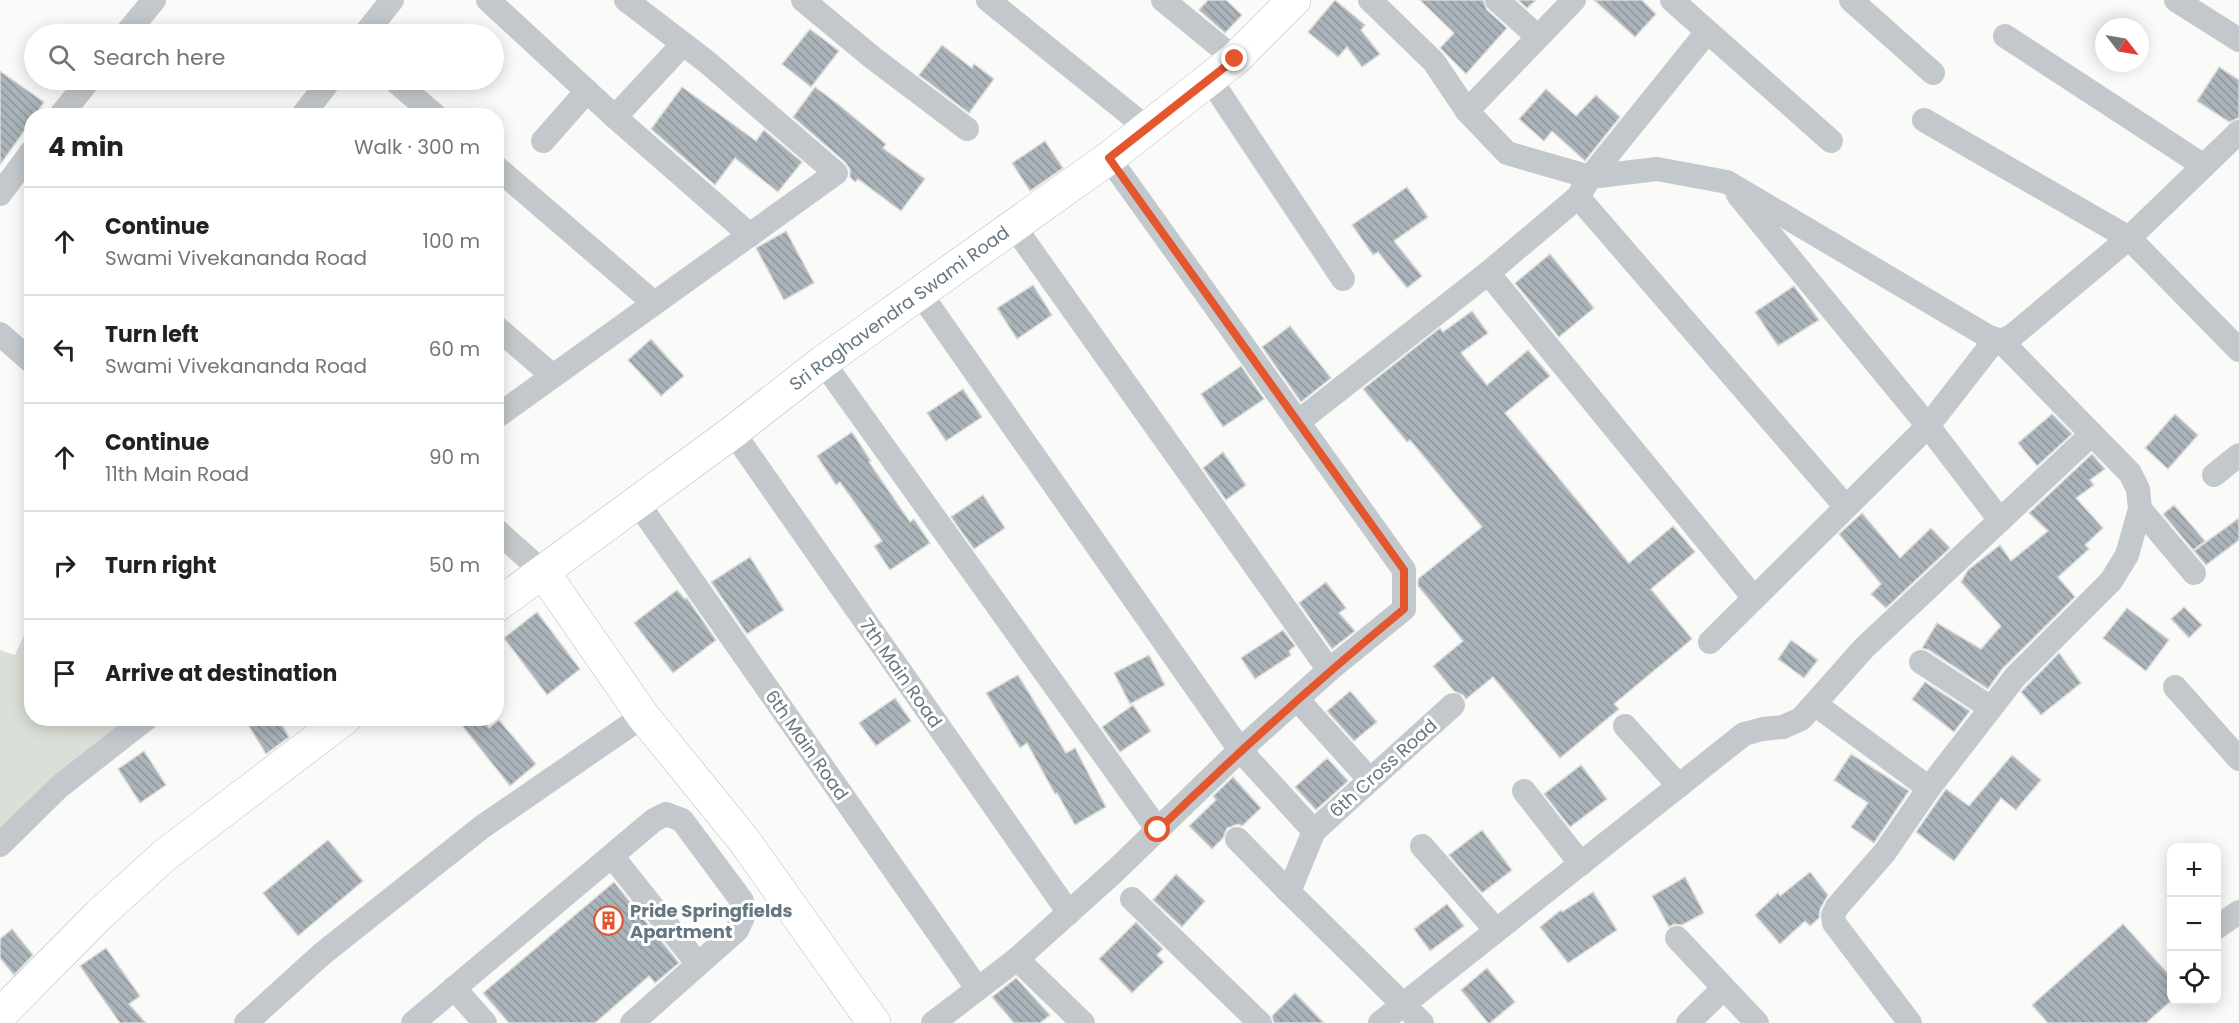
<!DOCTYPE html>
<html lang="en">
<head>
<meta charset="utf-8">
<style>
	body { margin:0; font-family:Poppins,sans-serif; background:#f2f2f2; color:#202124 }
	.controls { position:absolute; right:18px; bottom:18px; display:grid; overflow:hidden; border-radius:12px; box-shadow:0 3px 15px #0003 }
	.controls button { width:54px; height:54px; display:grid; place-items:center; padding:0; border:0; border-bottom:2px solid #e0e0e0; background:#fff; color:#202124; font:30px sans-serif }
	.compass { position:absolute; left:2095px; top:18px; width:54px; height:54px; border-radius:50%; background:#fff; box-shadow:0 3px 15px #0003; rotate:121deg }
	.stop { position:absolute; width:18px; height:18px; margin:-14px; border:4px solid #e4572e; border-radius:50%; background:#fff }
	.stop.end { background:#e4572e; border-color:#fff; box-shadow:0 2px 6px #0008 }
	.list { margin:0; padding:0; list-style:none }
	h2 { display:flex; justify-content:space-between; align-items:center; height:78px; margin:0; padding:0 24px; font-size:26px }
	h2 small { font-size:20px; font-weight:400; color:#757577 }
	.list li { display:grid; grid-template-columns:39px 1fr auto; gap:18px; align-items:center; box-sizing:border-box; height:108px; padding:0 24px; border-top:2px solid #e0e0e0 }
	.list b { display:block; font-size:22px; white-space:nowrap }
	.list p { margin:0; font-size:20px; white-space:nowrap; color:#757577 }
	.list em { font-size:20px; font-style:normal; color:#757577 }
	.icon { flex:none; width:33px; height:33px; fill:none; stroke:currentColor; stroke-width:2; stroke-linecap:round; stroke-linejoin:round }
	.map { position:relative; flex:none; width:2239px; height:1023px; overflow:hidden }
	.search { position:absolute; background:#fff; box-shadow:0 3px 15px #0003; left:24px; top:24px; width:480px; height:66px; display:flex; align-items:center; gap:15px; box-sizing:border-box; padding:0 21px; border-radius:33px; color:#757577; font-size:22px }
	.panel { position:absolute; background:#fff; box-shadow:0 3px 15px #0003; left:24px; top:108px; width:480px; height:618px; border-radius:24px }
	.map>svg:first-child { display:block }
	.green { fill:#dadfd7 }
	.building { fill:url(#building-back-hatch); stroke:#dcdcda; stroke-width:1.5 }
	.lines { fill:none; stroke-linecap:round; stroke-linejoin:round }
	.secondary-casing { stroke:#b3babf; stroke-width:34 }
	.street { stroke:#c3c8cc; stroke-width:24 }
	.secondary { stroke:#fff; stroke-width:33 }
	.route { stroke:#e4572e; stroke-width:8 }
	.labels { text-anchor:middle; dominant-baseline:central; stroke-width:6; stroke-linejoin:round; paint-order:stroke }
	.street-label { font-size:18px; fill:#657683; stroke:#fff }
	.poi-label { font-size:18px; font-weight:bold; fill:#657683; stroke:#fff; text-anchor:start }
</style>
</head>
<body>
<div class="map">
<svg width="2239" height="1023" viewBox="0 0 2239 1023">
	<defs>
		<pattern id="building-back-hatch" width="6" height="6" patternUnits="userSpaceOnUse" patternTransform="scale(1.5)"><rect width="6" height="6" fill="#aab3b9"/><path d="M-1 5l2 2M0 0l6 6M5-1l2 2" fill="none" stroke="#8e969c"/></pattern>
	</defs>
	<rect width="100%" height="100%" fill="#fafaf8"/>
	<!-- green -->
	<polygon class="green" points="31,620 32,718 130,719 0,830 0,650 15,655"/>
	<!-- building -->
	<g class="building">
		<polygon points="1208,0 1226,0 1242,15 1225,33 1199,10"/>
		<polygon points="1335,0 1365,25 1361,30 1380,54 1362,67 1347,47 1338,57 1308,32"/>
		<polygon points="1420,0 1483,0 1487,10 1507,28 1466,74 1440,48 1454,33"/>
		<polygon points="1518,0 1536,0 1527,8"/>
		<polygon points="1594,0 1642,0 1656,14 1635,37"/>
		<polygon points="810,29 839,51 811,87 782,64"/>
		<polygon points="942,45 972,68 974,64 994,79 969,113 919,75"/>
		<polygon points="2219,67 2239,80 2239,118 2229,122 2197,101"/>
		<polygon points="0,71 44,102 35,116 32,116 32,120 0,165"/>
		<polygon points="682,87 756,141 764,130 802,162 778,192 735,158 715,185 651,129"/>
		<polygon points="815,87 839,105 886,144 883,148 925,179 901,211 858,179 855,182 850,177 850,169 845,162 793,117"/>
		<polygon points="1546,89 1576,116 1596,95 1620,117 1585,161 1552,131 1544,141 1519,119"/>
		<polygon points="1045,141 1063,168 1030,191 1012,163"/>
		<polygon points="1407,187 1428,217 1394,241 1422,276 1407,288 1378,252 1373,255 1352,225"/>
		<polygon points="786,231 814,283 784,300 756,248"/>
		<polygon points="1550,254 1594,308 1559,337 1515,283"/>
		<polygon points="1033,285 1052,315 1017,339 997,308"/>
		<polygon points="1794,286 1819,320 1778,346 1755,312"/>
		<polygon points="1472,311 1488,333 1461,353 1487,385 1528,350 1550,376 1505,413 1629,563 1673,526 1695,552 1651,589 1692,639 1614,704 1619,709 1560,758 1493,677 1466,699 1463,695 1454,691 1433,666 1463,641 1418,586 1418,579 1482,527 1410,440 1407,442 1363,389 1440,328 1443,332"/>
		<polygon points="1290,326 1331,378 1301,402 1262,347"/>
		<polygon points="651,339 684,376 661,396 628,360"/>
		<polygon points="1241,366 1264,399 1223,427 1201,394"/>
		<polygon points="963,389 982,417 946,441 927,413"/>
		<polygon points="2052,414 2072,434 2037,466 2018,443"/>
		<polygon points="2175,414 2198,435 2168,469 2145,448"/>
		<polygon points="852,432 871,461 869,462 910,522 914,519 930,543 890,570 874,546 882,541 840,482 836,485 817,456"/>
		<polygon points="1223,452 1246,485 1226,500 1203,468"/>
		<polygon points="2092,454 2105,469 2090,480 2094,485 2076,498 2103,528 2085,545 2089,549 2058,577 2075,597 2002,669 1988,689 1929,650 1922,648 1937,623 1981,649 2001,626 1961,582 1968,570 2000,545 2011,561 2048,531 2029,513"/>
		<polygon points="983,495 1005,528 974,549 951,517"/>
		<polygon points="2174,505 2205,541 2193,550 2163,514"/>
		<polygon points="1862,513 1900,558 1931,528 1950,548 1886,608 1871,594 1881,584 1839,534"/>
		<polygon points="2239,518 2239,540 2206,565 2194,551"/>
		<polygon points="750,557 784,610 747,634 711,582"/>
		<polygon points="1326,582 1346,608 1339,613 1355,631 1332,649 1299,603"/>
		<polygon points="677,590 685,599 687,598 716,640 673,673 634,623"/>
		<polygon points="2184,607 2202,625 2189,638 2171,619"/>
		<polygon points="2127,608 2169,640 2146,671 2103,638"/>
		<polygon points="537,612 580,669 547,695 504,638"/>
		<polygon points="1283,630 1295,646 1289,651 1291,655 1255,679 1241,658"/>
		<polygon points="1791,640 1818,660 1804,678 1778,659"/>
		<polygon points="2059,653 2081,683 2041,715 2021,692"/>
		<polygon points="1149,655 1165,685 1130,704 1114,673"/>
		<polygon points="1018,675 1066,753 1075,748 1106,807 1075,825 1057,793 1055,794 1027,743 1020,748 986,693"/>
		<polygon points="1925,682 1970,711 1954,732 1912,699"/>
		<polygon points="1350,691 1377,722 1354,741 1327,711"/>
		<polygon points="895,698 911,721 876,746 859,723"/>
		<polygon points="1133,705 1151,731 1120,752 1102,727"/>
		<polygon points="244,718 278,718 289,737 266,754"/>
		<polygon points="456,718 482,718 489,728 499,720 536,764 510,786"/>
		<polygon points="144,751 166,785 140,803 118,769"/>
		<polygon points="1851,754 1909,791 1874,843 1851,827 1868,803 1834,780"/>
		<polygon points="2012,755 2041,780 2016,810 2001,798 1954,861 1916,832 1946,789 1969,806"/>
		<polygon points="1327,758 1348,781 1316,810 1295,787"/>
		<polygon points="1581,765 1607,799 1570,827 1544,794"/>
		<polygon points="1233,777 1261,808 1242,826 1238,824 1227,828 1223,838 1212,849 1189,826 1216,800 1213,796"/>
		<polygon points="1482,830 1512,870 1482,893 1449,855"/>
		<polygon points="328,840 363,881 298,936 263,893"/>
		<polygon points="1810,872 1828,895 1820,909 1819,918 1810,926 1805,921 1780,944 1755,915 1778,893 1780,896"/>
		<polygon points="1176,874 1205,901 1182,927 1153,900"/>
		<polygon points="1685,877 1704,913 1682,925 1674,924 1669,927 1652,896"/>
		<polygon points="614,882 679,963 655,983 649,976 595,1023 509,1023 483,993"/>
		<polygon points="1593,892 1617,930 1568,963 1540,927 1561,910 1562,912"/>
		<polygon points="1447,904 1464,926 1430,951 1414,929"/>
		<polygon points="1136,922 1163,949 1157,955 1164,962 1132,993 1099,959"/>
		<polygon points="2123,924 2172,978 2172,1000 2146,1023 2048,1023 2032,1005"/>
		<polygon points="12,929 33,955 14,975 0,958 0,939"/>
		<polygon points="106,948 140,996 129,1004 146,1023 120,1023 80,966"/>
		<polygon points="1487,968 1515,1002 1490,1023 1488,1023 1461,990"/>
		<polygon points="1016,978 1050,1015 1040,1023 1014,1023 992,997"/>
		<polygon points="1295,993 1324,1023 1274,1023 1272,1016"/>
	</g>
	<g class="lines">
		<defs>
			<g id="secondary">
				<polyline points="543,572 643,716 743,839 874,1023"/>
				<polyline points="496,606 733,432 823,362 1109,158 1235,59 1294,0"/>
				<polyline points="0,1015 100,914 165,855 345,718"/>
			</g>
		</defs>
		<!-- secondary casing -->
		<use href="#secondary" class="secondary-casing"/>
		<!-- street -->
		<g class="street">
			<polyline points="488,0 615,117 750,235"/>
			<polyline points="803,0 873,58 967,129"/>
			<polyline points="988,0 1147,128"/>
			<polyline points="1163,0 1235,59"/>
			<polyline points="1370,0 1434,62 1467,111 1507,153 1590,177 1657,169 1727,182 1989,337 2001,341 2130,473 2138,489 2140,509 2127,555 2111,581 2015,677 1929,788 1885,852 1837,907 1833,915 1834,923 1910,1023"/>
			<polyline points="1497,0 1538,37"/>
			<polyline points="1672,0 1831,141"/>
			<polyline points="1851,0 1933,73"/>
			<polyline points="2176,0 2239,40"/>
			<polyline points="126,34 154,0"/>
			<polyline points="365,34 392,0"/>
			<polyline points="2005,36 2204,166"/>
			<polyline points="1210,79 1343,279"/>
			<polyline points="394,80 436,116"/>
			<polyline points="1467,111 1574,0"/>
			<polyline points="60,116 89,80"/>
			<polyline points="302,116 330,80"/>
			<polyline points="615,117 683,44"/>
			<polyline points="1924,120 2129,238 2239,350"/>
			<polyline points="543,141 587,91"/>
			<polyline points="496,167 654,303"/>
			<polyline points="0,194 32,151"/>
			<polyline points="1738,195 1928,426 2000,520"/>
			<polyline points="1578,197 1846,507"/>
			<polyline points="1013,225 1329,670"/>
			<polyline points="1488,273 1754,598"/>
			<polyline points="920,293 1240,750 1314,831 1289,892 1422,1023"/>
			<polyline points="496,327 553,376"/>
			<polyline points="0,334 32,362"/>
			<polyline points="2001,341 2012,336 2129,238 2239,132"/>
			<polyline points="823,362 1158,830"/>
			<polyline points="496,417 836,173 707,62 626,0"/>
			<polyline points="1298,422 1488,273 1578,197 1590,177 1707,32"/>
			<polyline points="733,432 1069,913"/>
			<polyline points="2214,475 2239,455"/>
			<polyline points="637,502 977,988"/>
			<polyline points="2140,509 2194,573"/>
			<polyline points="496,530 543,572"/>
			<polyline points="1710,642 1928,426 1995,340"/>
			<polyline points="1921,662 1991,708"/>
			<polyline points="2175,687 2239,759"/>
			<polyline points="1297,699 1370,780"/>
			<polyline points="1816,705 1929,788"/>
			<polyline points="1625,726 1679,786"/>
			<polyline points="1524,791 1581,864"/>
			<polyline points="1314,831 1453,705"/>
			<polyline points="1237,839 1289,892"/>
			<polyline points="0,845 59,787 147,718"/>
			<polyline points="1422,846 1496,930"/>
			<polyline points="612,856 698,964"/>
			<polyline points="1132,899 1260,1023"/>
			<polyline points="2216,928 2239,912"/>
			<polyline points="1677,938 1724,988"/>
			<polyline points="1017,959 1083,1023"/>
			<polyline points="454,988 485,1023"/>
			<polyline points="246,1023 322,954 482,827 643,716"/>
			<polyline points="413,1023 654,820 666,814 682,820 742,901 743,917 737,930 632,1023"/>
			<polyline points="933,1023 1017,959 1115,871 1240,750 1329,670 1404,609 1404,570 1109,158"/>
			<polyline points="1380,1023 1744,734 1763,729 1783,727 1801,719 1864,648 2092,434"/>
			<polyline points="1688,1023 1724,988 1757,1023"/>
		</g>
		<!-- secondary -->
		<use href="#secondary" class="secondary"/>
	</g>
	<g class="lines">
		<!-- route -->
		<path class="route" d="M1158,830C1238,752 1318,680 1404,609V570L1109,158L1235,59"/>
	</g>
	<!-- icons -->
	<defs>
		<symbol id="building-ring" viewBox="-11 -11 22 22"><circle r="9.5" fill="#fff" stroke="#e4572e" stroke-width="1.5"/><path d="M-4-6H4V6H1V3H-1V6H-4ZM-2.5-4.3h1.7v1.8h-1.7ZM.8-4.3h1.7v1.8H.8ZM-2.5-1h1.7V.8h-1.7ZM.8-1h1.7V.8H.8Z" fill="#e4572e"/></symbol>
	</defs>
	<g fill-rule="evenodd">
		<use href="#building-ring" x="592" y="904" width="33" height="33"/>
	</g>
	<g class="labels">
		<!-- street labels -->
		<g class="street-label">
			<text transform="translate(899 308) rotate(-36)">Sri Raghavendra Swami Road</text>
			<text transform="translate(901 673) rotate(55)">7th Main Road</text>
			<text transform="translate(807 745) rotate(55)">6th Main Road</text>
			<text transform="translate(1383 768) rotate(-42)">6th Cross Road</text>
		</g>
		<!-- poi labels -->
		<g class="poi-label">
			<text x="630" y="910">Pride Springfields<tspan x="630" dy="21">Apartment</tspan></text>
		</g>
	</g>
</svg>
<div class="controls">
<button>+</button>
<button>−</button>
<button><svg class="icon" aria-label="locate" viewBox="0 0 24 24"><circle cx="12" cy="12" r="6"/><path d="M12 2v4M12 18v4M2 12h4M18 12h4"/></svg></button>
</div>
<svg class="compass" viewBox="-18 -18 36 36"><path d="M0-13l5 13h-10z" fill="#e53935"/><path d="M0 13l5-13h-10z" fill="#757577"/></svg>
<div class="stop" style="left:1158px;top:830px"></div>
<div class="stop end" style="left:1235px;top:59px"></div>
<div class="search"><svg class="icon" aria-label="search" viewBox="0 0 24 24"><circle cx="10" cy="10" r="6"/><path d="M15 15l6 6"/></svg>Search here</div>
<section class="panel">
<h2>4 min<small>Walk · 300 m</small></h2>
<ul class="list">
<li><svg class="icon" aria-label="ahead" viewBox="0 0 24 24"><path d="M12 20V5M6 11l6-6 6 6"/></svg><div><b>Continue</b><p>Swami Vivekananda Road</p></div><em>100 m</em></li>
<li><svg class="icon" aria-label="left" viewBox="0 0 24 24"><path d="M17 20v-9H6M10 6l-5 5 5 5"/></svg><div><b>Turn left</b><p>Swami Vivekananda Road</p></div><em>60 m</em></li>
<li><svg class="icon" aria-label="ahead" viewBox="0 0 24 24"><path d="M12 20V5M6 11l6-6 6 6"/></svg><div><b>Continue</b><p>11th Main Road</p></div><em>90 m</em></li>
<li><svg class="icon" aria-label="right" viewBox="0 0 24 24"><path d="M7 20v-9h11M14 6l5 5-5 5"/></svg><div><b>Turn right</b></div><em>50 m</em></li>
<li><svg class="icon" aria-label="arrive" viewBox="0 0 24 24"><path d="M6 21V4h12l-3 4 3 4H6"/></svg><div><b>Arrive at destination</b></div></li>
</ul>
</section>
</div>
</body>
</html>
